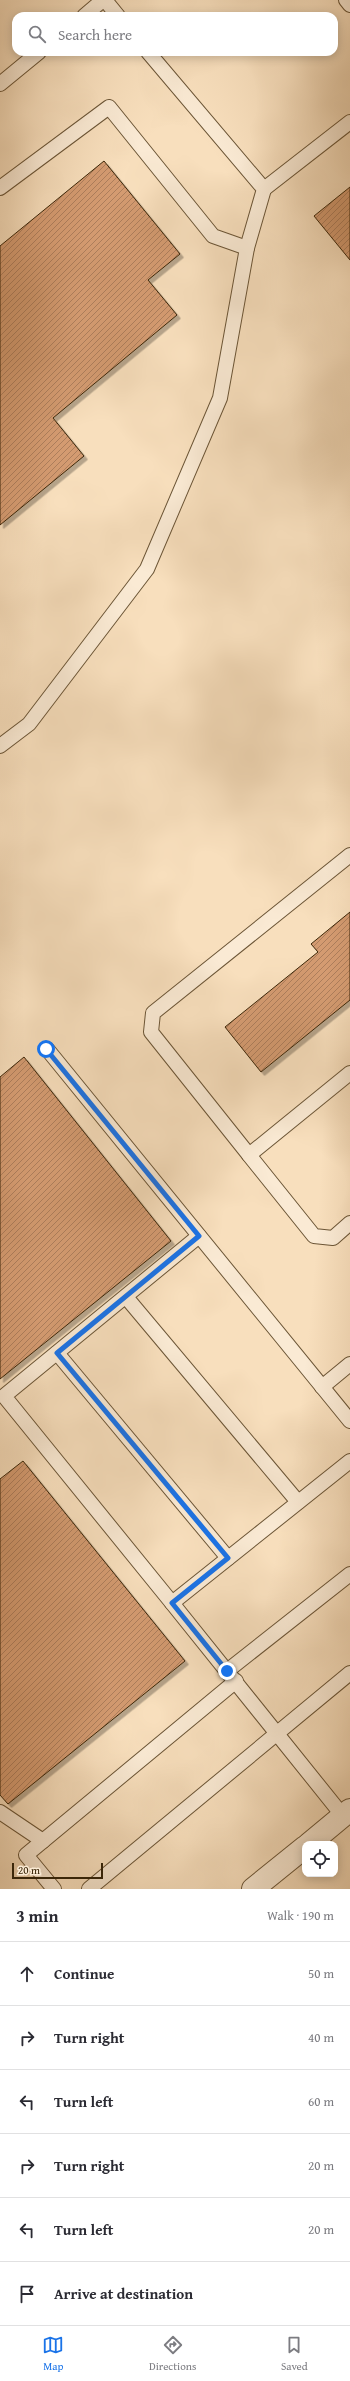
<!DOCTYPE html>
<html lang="en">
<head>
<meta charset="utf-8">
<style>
	body { margin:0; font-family:"Gentium Book Plus",serif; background:#f2f2f3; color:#2b2b33 }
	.controls { position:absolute; right:12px; bottom:12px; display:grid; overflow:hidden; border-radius:8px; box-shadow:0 2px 10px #0003 }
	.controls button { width:36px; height:36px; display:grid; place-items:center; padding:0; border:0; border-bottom:1px solid #e1e1e2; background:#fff; color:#2b2b33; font:20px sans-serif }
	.scale { position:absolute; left:12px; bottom:10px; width:91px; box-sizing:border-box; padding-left:4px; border:2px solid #3c2709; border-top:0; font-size:11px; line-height:14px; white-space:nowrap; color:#3c2709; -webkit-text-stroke:3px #faead4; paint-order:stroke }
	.stop { position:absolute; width:12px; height:12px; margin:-9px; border:3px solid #1a73e8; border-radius:50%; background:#fff }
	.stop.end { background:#1a73e8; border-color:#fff; box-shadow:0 1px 4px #0008 }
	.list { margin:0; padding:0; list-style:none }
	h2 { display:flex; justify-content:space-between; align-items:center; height:52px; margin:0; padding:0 16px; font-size:17px }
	h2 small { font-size:13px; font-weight:400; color:#7c7c81 }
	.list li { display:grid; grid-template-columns:26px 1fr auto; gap:12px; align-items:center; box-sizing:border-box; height:64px; padding:0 16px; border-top:1px solid #e1e1e2 }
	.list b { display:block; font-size:15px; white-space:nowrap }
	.list em { font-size:13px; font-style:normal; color:#7c7c81 }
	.icon { flex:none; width:22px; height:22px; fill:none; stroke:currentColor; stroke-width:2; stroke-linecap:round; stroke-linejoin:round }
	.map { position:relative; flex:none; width:350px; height:1889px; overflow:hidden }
	.search { position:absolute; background:#fff; box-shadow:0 2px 10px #0003; left:12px; right:12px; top:12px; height:44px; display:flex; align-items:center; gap:10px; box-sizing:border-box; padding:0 14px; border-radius:12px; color:#7c7c81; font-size:15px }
	.sheet { height:436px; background:#fff }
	nav { display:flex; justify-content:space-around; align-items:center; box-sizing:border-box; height:56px; border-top:1px solid #e1e1e2; background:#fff; font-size:11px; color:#7c7c81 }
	nav a { display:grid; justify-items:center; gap:2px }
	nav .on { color:#1a73e8 }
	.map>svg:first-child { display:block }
	.building { fill:url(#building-hatch); stroke:#3c2709; filter:url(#shadow) }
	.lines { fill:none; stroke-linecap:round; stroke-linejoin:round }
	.service-casing { stroke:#6b5536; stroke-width:16 }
	.tertiary-casing { stroke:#6b5536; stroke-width:24 }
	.service { stroke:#faead4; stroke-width:14 }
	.tertiary { stroke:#faead4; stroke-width:22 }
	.route { stroke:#1a73e8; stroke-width:5 }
</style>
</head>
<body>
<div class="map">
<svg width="350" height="1889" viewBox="0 0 350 1889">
	<defs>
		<pattern id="building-hatch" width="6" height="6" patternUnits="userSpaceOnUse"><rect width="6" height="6" fill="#d49b71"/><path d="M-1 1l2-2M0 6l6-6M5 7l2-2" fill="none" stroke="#ad7e5b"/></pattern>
		<filter id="shadow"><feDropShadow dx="3.5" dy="3.5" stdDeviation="0" flood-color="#0004"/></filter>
	</defs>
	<rect width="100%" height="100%" fill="#f8dfbd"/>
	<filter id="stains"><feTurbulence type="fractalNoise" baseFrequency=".005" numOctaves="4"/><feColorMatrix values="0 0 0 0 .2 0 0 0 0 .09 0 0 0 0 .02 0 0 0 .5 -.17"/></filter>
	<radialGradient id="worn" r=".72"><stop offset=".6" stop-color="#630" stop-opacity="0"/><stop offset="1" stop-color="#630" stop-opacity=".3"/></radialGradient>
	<!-- building -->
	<g class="building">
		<polygon points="104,161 180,254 148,280 177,315 53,418 84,456 0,525 0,246"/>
		<polygon points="350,187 350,260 314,216"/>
		<polygon points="350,912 350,1000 261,1072 225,1027 318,952 311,944"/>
		<polygon points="24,1057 171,1241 0,1379 0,1077"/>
		<polygon points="23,1461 185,1661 8,1804 0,1795 0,1479"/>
	</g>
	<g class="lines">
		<defs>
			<g id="service">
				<polyline points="105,0 118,16"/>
				<polyline points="346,0 350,5"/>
				<polyline points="84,16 103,0"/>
				<polyline points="0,84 39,52"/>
				<polyline points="0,188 109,107 213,236 247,248"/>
				<polyline points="264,189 350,122"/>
				<polyline points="0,746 29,724 147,569 220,398 247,248 264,189 148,52"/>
				<polyline points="350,855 153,1013 151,1032 249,1155 350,1073"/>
				<polyline points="47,1049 350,1421"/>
				<polyline points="249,1155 314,1236 333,1238 350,1223"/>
				<polyline points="126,1297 298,1502"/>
				<polyline points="57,1353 228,1558"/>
				<polyline points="322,1387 350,1364"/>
				<polyline points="172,1603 4,1396 199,1236"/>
				<polyline points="227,1671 350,1574"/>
				<polyline points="0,1812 43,1841"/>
				<polyline points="343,1816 172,1603 350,1461"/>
				<polyline points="54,1889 26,1855 236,1681"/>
				<polyline points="89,1889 350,1673"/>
			</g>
			<g id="tertiary">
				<polyline points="309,1844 350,1810"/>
				<polyline points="253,1889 305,1847"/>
			</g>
		</defs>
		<!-- service casing -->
		<use href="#service" class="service-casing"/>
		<!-- tertiary casing -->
		<use href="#tertiary" class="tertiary-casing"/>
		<!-- service -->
		<use href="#service" class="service"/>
		<!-- tertiary -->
		<use href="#tertiary" class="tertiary"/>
	</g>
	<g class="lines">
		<!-- route -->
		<polyline class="route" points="46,1049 199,1236 57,1353 228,1558 172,1603 227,1671"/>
	</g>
	<rect width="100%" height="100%" filter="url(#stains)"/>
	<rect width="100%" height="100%" fill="url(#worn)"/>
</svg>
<div class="controls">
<button><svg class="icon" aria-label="locate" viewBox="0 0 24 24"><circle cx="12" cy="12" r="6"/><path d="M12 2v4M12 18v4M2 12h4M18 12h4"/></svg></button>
</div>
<div class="scale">20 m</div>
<div class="stop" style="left:46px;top:1049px"></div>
<div class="stop end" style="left:227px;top:1671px"></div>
<div class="search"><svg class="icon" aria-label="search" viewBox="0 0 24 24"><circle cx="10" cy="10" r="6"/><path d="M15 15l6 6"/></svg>Search here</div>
</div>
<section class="sheet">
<h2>3 min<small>Walk · 190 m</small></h2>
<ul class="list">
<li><svg class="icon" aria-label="ahead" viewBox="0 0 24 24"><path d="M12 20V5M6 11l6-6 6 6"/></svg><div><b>Continue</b></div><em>50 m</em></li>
<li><svg class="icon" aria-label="right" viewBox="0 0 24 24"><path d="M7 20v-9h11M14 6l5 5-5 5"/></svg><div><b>Turn right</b></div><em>40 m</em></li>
<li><svg class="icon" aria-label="left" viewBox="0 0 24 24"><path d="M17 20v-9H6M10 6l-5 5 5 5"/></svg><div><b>Turn left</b></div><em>60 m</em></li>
<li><svg class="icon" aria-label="right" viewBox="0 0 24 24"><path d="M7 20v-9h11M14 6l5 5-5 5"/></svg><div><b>Turn right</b></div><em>20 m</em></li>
<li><svg class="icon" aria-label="left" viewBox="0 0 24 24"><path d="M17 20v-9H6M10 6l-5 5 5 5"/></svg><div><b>Turn left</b></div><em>20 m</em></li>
<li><svg class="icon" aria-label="arrive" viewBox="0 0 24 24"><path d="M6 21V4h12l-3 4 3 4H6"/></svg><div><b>Arrive at destination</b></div></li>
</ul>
</section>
<nav>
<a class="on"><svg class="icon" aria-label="map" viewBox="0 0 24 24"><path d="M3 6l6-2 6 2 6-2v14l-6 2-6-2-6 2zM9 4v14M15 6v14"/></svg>Map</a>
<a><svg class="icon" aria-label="directions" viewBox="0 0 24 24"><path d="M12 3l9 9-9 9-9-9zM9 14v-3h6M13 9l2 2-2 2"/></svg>Directions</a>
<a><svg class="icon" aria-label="saved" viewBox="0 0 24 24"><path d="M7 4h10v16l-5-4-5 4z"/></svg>Saved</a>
</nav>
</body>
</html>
